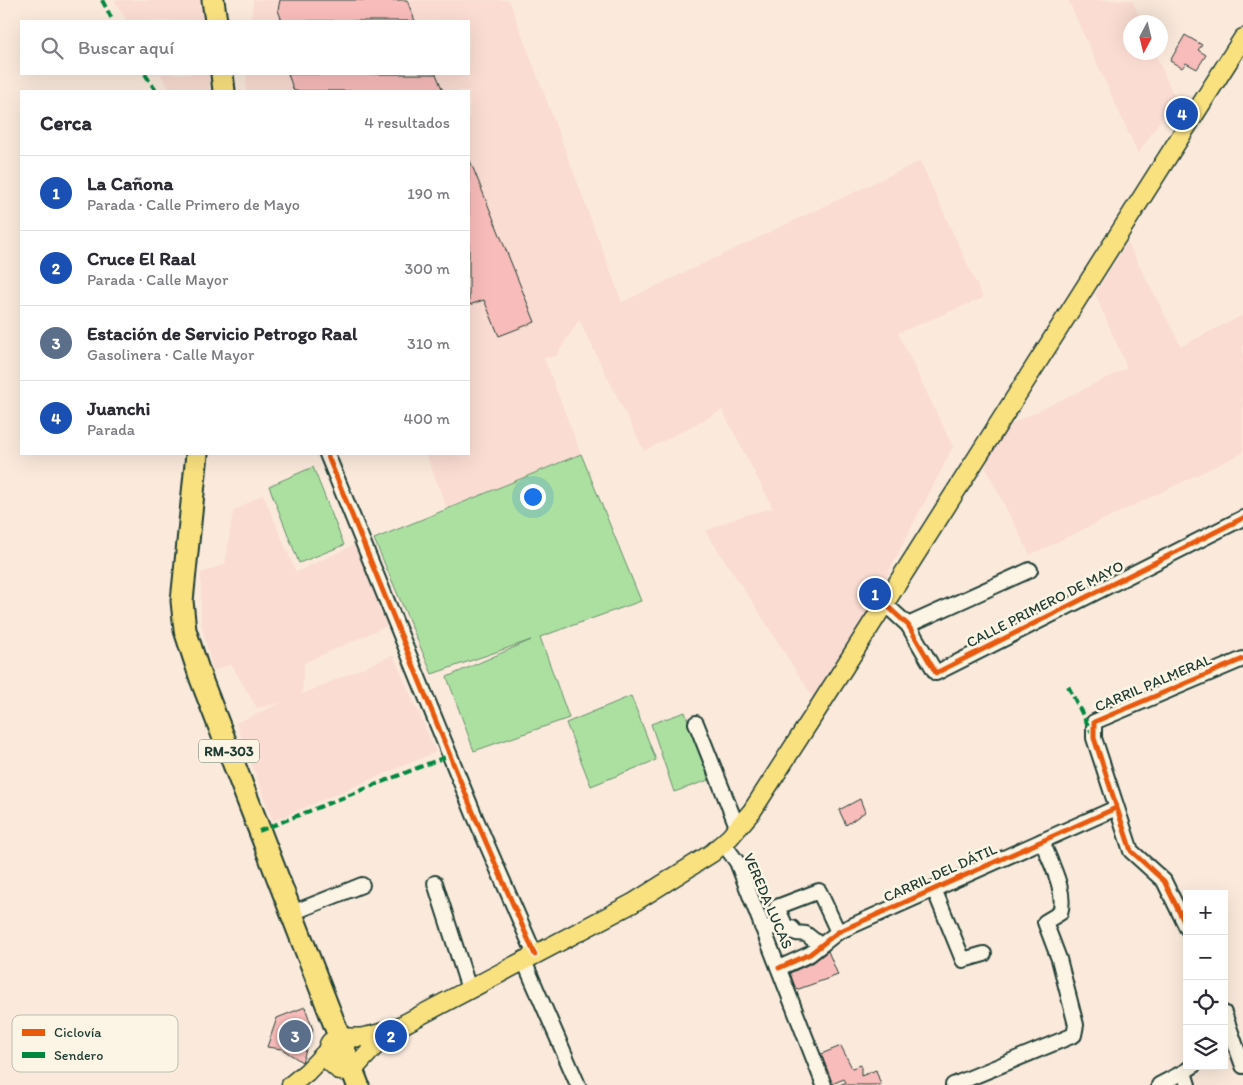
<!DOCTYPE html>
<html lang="es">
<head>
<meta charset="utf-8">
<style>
	body { margin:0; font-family:Itim,sans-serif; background:#f2f2f3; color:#2b2b33 }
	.controls { position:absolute; right:15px; bottom:15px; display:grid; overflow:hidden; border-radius:0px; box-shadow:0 5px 20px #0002 }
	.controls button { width:45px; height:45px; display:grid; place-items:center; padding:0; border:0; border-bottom:1px solid #e1e1e2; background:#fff; color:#2b2b33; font:25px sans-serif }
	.compass { position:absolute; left:1123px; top:15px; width:45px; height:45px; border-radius:50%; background:#fff; box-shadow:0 5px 20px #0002; rotate:187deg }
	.you { position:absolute; left:532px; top:496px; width:18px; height:18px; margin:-12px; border:4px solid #fff; border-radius:50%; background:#1a73e8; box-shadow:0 0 0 8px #1a73e833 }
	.badge { display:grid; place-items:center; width:32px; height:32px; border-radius:50%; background:#c8321e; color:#fff; font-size:16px; font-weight:700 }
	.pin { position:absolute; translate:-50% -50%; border:2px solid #fff; box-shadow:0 1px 5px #0006 }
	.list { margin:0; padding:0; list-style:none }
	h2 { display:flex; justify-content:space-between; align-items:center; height:65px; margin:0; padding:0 20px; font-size:21px }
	h2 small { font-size:16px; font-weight:400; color:#7c7c81 }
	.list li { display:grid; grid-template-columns:32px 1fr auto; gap:15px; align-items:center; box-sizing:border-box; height:75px; padding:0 20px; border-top:1px solid #e1e1e2 }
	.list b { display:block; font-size:19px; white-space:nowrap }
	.list p { margin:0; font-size:16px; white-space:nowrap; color:#7c7c81 }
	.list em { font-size:16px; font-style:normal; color:#7c7c81 }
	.icon { flex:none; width:28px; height:28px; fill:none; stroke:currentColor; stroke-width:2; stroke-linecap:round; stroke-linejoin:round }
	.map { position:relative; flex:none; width:1243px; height:1085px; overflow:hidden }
	.search { position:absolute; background:#fff; box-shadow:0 5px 20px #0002; left:20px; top:20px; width:450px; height:55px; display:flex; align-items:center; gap:12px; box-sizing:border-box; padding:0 18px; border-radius:0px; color:#7c7c81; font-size:19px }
	.panel { position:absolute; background:#fff; box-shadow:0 5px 20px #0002; left:20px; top:90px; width:450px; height:365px; border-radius:0px }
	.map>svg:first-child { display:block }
	.built { fill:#fadcd2 }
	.green { fill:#ace0a1; stroke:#668e6a }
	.building { fill:#f8bcba; stroke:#1f3d34 }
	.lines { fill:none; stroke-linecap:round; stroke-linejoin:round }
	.minor-casing { stroke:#1f3d34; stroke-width:18 }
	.major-casing { stroke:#1f3d34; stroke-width:21 }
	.highway-casing { stroke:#1f3d34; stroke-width:25 }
	.minor { stroke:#fcf5e5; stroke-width:14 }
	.major { stroke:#fae180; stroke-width:18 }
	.highway { stroke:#fae180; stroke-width:21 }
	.quiet { stroke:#00873e; stroke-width:4; stroke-dasharray:8 4; stroke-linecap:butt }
	.cycleway-casing { stroke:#fcf5e5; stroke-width:8 }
	.cycleway { stroke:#e8590c; stroke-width:5 }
	.labels { text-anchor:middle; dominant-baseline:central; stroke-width:5; stroke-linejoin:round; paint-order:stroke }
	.shield { fill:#fcf5e5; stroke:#617469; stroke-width:1 }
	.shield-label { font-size:14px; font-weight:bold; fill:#1f3d34 }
	.street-label { font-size:15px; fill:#1f3d34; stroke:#fcf5e5 }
	.key { fill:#fcf5e5; stroke:#babeb0; stroke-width:1 }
	.key-label { font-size:14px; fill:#1f3d34 }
</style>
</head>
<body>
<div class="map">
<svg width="1243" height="1085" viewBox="0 0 1243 1085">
	<rect width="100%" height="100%" fill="#fbeadc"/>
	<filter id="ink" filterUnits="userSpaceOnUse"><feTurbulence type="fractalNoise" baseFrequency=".02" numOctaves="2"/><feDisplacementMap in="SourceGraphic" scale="10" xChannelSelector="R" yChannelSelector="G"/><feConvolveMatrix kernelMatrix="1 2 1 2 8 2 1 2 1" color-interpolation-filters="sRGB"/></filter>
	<g filter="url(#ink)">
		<!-- built -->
		<g class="built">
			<polygon points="114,0 200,0 204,21 127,21"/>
			<polygon points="253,0 509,0 622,302 920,161 983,298 898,333 953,447 819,707 753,603 705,531 744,515 773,508 722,410 644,451 579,320 556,356 544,358 581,454 447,509 426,454 469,454 469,91 246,91 247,74 469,74 469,21 251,21"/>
			<polygon points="1068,0 1132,0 1142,22 1130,22 1130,52 1155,53 1175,98 1138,154"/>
			<polygon points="160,74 209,74 210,91 171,91"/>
			<polygon points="1127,242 1181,346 1243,315 1243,453 1030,555 985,467 1005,427 1127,368 1095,294"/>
			<polygon points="263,494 296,572 356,544 389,625 304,663 302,694 393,655 436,752 273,821 236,723 281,703 257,708 231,664 213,671 201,623 201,573 225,564 233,512"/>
		</g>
		<!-- green -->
		<g class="green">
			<polygon points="581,454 641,601 540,637 569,718 474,751 447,677 531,640 432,674 374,539"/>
			<polygon points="313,467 344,545 299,563 269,486"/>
			<polygon points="631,696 656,760 591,786 566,723"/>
			<polygon points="685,712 709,780 674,792 651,724"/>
		</g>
		<!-- building -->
		<g class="building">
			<polygon points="280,0 407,0 415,21 282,21 278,10"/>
			<polygon points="1185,35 1202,45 1198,50 1206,55 1197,69 1186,63 1182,68 1170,61"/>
			<polygon points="288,74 436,74 443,91 294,91"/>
			<polygon points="469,158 535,322 499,336 484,300 469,305"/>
			<polygon points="860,799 865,812 846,825 839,810"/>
			<polygon points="828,951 838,975 796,990 790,973 814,962"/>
			<polygon points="305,1007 313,1030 302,1062 282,1049 267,1047 277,1018"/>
			<polygon points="841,1046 852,1068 861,1065 861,1076 876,1070 881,1085 840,1085 846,1082 844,1079 832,1084 821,1054"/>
		</g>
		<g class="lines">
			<defs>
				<g id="minor">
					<polyline points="327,454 475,817 535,955"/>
					<polyline points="885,604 908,625 936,673 1243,518"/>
					<polyline points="908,625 1030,570"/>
					<polyline points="696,723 738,829"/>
					<polyline points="723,843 737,862 824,1085"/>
					<polyline points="435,883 469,989"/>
					<polyline points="934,889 963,960 984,954"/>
					<polyline points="292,913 362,885"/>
					<polyline points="762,927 792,928 796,933 806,934 820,945"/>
					<polyline points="786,927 777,907 819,891 838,932"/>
					<polyline points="1187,928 1164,881 1131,851 1094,738 1094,722 1243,659"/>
					<polyline points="524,961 578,1085"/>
					<polyline points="779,968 810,954 838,932 1116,808"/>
					<polyline points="1224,1013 1243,1066"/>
					<path d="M953,1085L1074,1035L1076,1025L1059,959L1045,922L1060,913C1067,891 1050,862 1042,841"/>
					<polyline points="1159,1085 1184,1072"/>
					<polyline points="1188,1085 1184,1072 1193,1066"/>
				</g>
				<g id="major">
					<path d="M402,1025L374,1047L353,1070L340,1071L329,1061C321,1029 349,1040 364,1037C377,1035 390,1030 402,1025L633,903L712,853L730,837L752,811L819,707L1243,38"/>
					<polyline points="291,1085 307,1072 328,1050"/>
				</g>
				<g id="highway">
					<polyline points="213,0 216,21"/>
					<polyline points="222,74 224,91"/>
					<polyline points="197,454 182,601 185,630 201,679 358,1085"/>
				</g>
			</defs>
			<!-- minor casing -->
			<use href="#minor" class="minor-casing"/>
			<!-- major casing -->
			<use href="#major" class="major-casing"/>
			<!-- highway casing -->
			<use href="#highway" class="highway-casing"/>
			<!-- minor -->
			<use href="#minor" class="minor"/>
			<!-- major -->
			<use href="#major" class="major"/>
			<!-- highway -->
			<use href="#highway" class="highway"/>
			<!-- quiet -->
			<g class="quiet">
				<polyline points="102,0 113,21"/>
				<polyline points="145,74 156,91"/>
				<polyline points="1068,686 1092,733"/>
				<polyline points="259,831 450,755"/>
			</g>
			<defs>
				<g id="cycleway">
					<polyline points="327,454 475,817 535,955"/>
					<polyline points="885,604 908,625 936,673 1243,518"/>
					<polyline points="1187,928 1164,881 1131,851 1094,738 1094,722 1243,659"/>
					<polyline points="779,968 810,954 838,932 1116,808"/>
				</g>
			</defs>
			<!-- cycleway casing -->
			<use href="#cycleway" class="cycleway-casing"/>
			<!-- cycleway -->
			<use href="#cycleway" class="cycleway"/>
		</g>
	</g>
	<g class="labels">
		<!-- shield labels -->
		<rect class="shield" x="199" y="739.5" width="60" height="23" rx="4"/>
		<g class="shield-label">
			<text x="229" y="751">RM-303</text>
		</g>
		<!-- street labels -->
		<g class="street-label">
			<text transform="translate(1045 604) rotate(-27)">CALLE PRIMERO DE MAYO</text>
			<text transform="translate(1153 683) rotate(-23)">CARRIL PALMERAL</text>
			<text transform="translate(940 873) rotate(-24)">CARRIL DEL DÁTIL</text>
			<text transform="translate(768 901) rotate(67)">VEREDA LUCAS</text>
		</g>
	</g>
	<!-- legend -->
	<rect x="12" y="1015" width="166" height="57" rx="8" class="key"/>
	<rect x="22" y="1029" width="23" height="7" fill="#e8590c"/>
	<rect x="22" y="1052" width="23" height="6" fill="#00873e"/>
	<g class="key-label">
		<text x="54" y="1037">Ciclovía</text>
		<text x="54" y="1060">Sendero</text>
	</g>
</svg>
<div class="controls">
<button>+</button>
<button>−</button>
<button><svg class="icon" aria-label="locate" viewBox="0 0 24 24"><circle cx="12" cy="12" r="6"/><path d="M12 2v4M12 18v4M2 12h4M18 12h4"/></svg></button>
<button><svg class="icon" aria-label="layers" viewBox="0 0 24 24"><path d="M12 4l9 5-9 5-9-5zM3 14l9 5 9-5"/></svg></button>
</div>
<svg class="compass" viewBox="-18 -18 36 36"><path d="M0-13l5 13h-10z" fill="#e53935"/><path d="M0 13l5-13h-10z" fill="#7c7c81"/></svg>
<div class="you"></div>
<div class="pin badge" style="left:875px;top:594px;background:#1a4fb4">1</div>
<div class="pin badge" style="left:391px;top:1036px;background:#1a4fb4">2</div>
<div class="pin badge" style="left:295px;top:1036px;background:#5c6f8a">3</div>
<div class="pin badge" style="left:1182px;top:114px;background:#1a4fb4">4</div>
<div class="search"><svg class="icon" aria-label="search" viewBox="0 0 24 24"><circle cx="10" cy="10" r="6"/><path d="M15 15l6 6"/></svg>Buscar aquí</div>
<section class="panel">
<h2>Cerca<small>4 resultados</small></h2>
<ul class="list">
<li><span class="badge" style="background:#1a4fb4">1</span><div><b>La Cañona</b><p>Parada · Calle Primero de Mayo</p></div><em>190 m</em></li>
<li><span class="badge" style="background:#1a4fb4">2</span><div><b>Cruce El Raal</b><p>Parada · Calle Mayor</p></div><em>300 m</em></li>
<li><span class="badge" style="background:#5c6f8a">3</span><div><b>Estación de Servicio Petrogo Raal</b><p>Gasolinera · Calle Mayor</p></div><em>310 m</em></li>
<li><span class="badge" style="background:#1a4fb4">4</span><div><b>Juanchi</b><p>Parada</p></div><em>400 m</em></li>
</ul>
</section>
</div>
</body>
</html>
